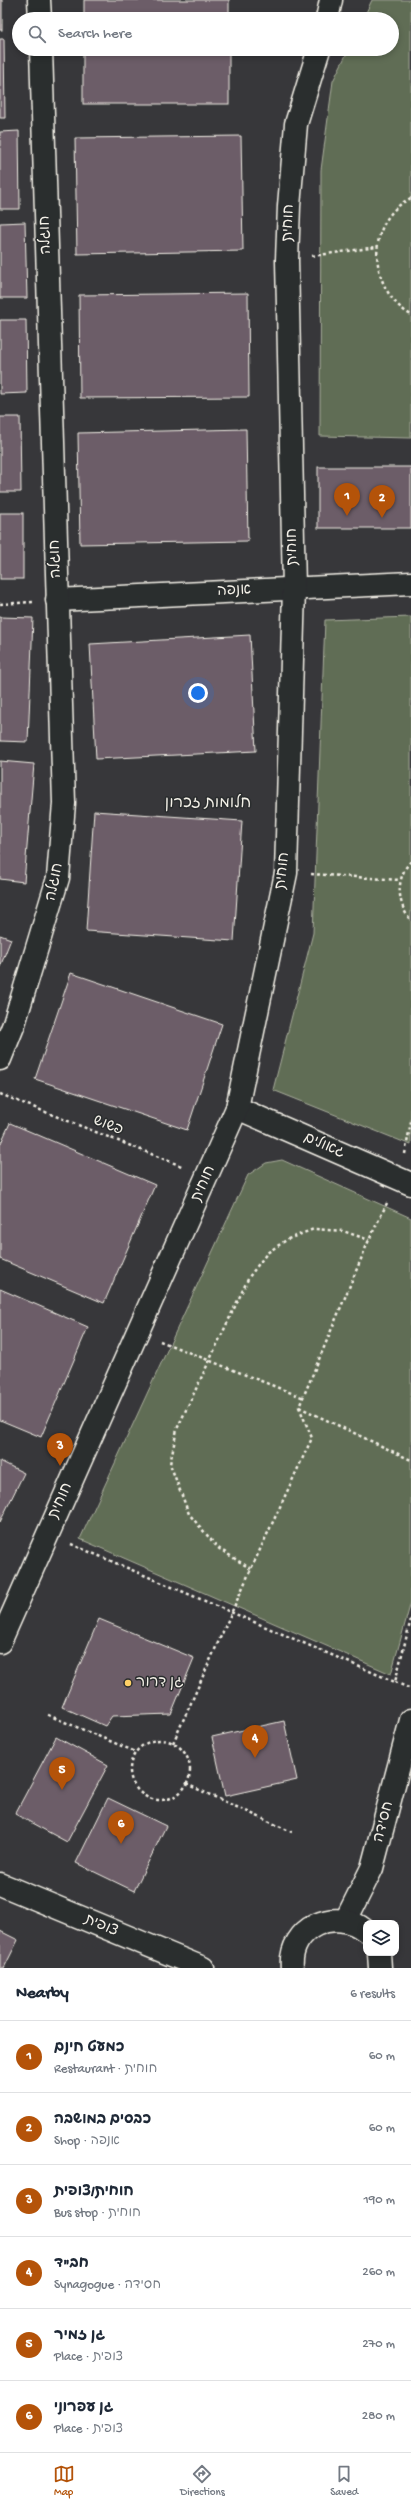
<!DOCTYPE html>
<html lang="en">
<head>
<meta charset="utf-8">
<style>
	body { margin:0; font-family:"Gochi Hand","Playpen Sans Hebrew",sans-serif; background:#f2f2f3; color:#1f2937 }
	.controls { position:absolute; right:12px; bottom:12px; display:grid; overflow:hidden; border-radius:8px; box-shadow:0 2px 6px #0003 }
	.controls button { width:36px; height:36px; display:grid; place-items:center; padding:0; border:0; border-bottom:1px solid #e0e1e3; background:#fff; color:#1f2937; font:20px sans-serif }
	.you { position:absolute; left:198px; top:693px; width:14px; height:14px; margin:-10px; border:3px solid #fff; border-radius:50%; background:#1a73e8; box-shadow:0 0 0 6px #1a73e833 }
	.badge { display:grid; place-items:center; width:26px; height:26px; border-radius:50%; background:#b45309; color:#fff; font-size:13px; font-weight:700 }
	.pin { position:absolute; translate:-50% -33px; filter:drop-shadow(0 1px 2px #0008) }
	.pin::after { content:''; position:absolute; top:21px; width:14px; height:12px; background:inherit; clip-path:polygon(0 0,100% 0,50% 100%) }
	.list { margin:0; padding:0; list-style:none }
	h2 { display:flex; justify-content:space-between; align-items:center; height:52px; margin:0; padding:0 16px; font-size:17px }
	h2 small { font-size:13px; font-weight:400; color:#747a83 }
	.list li { display:grid; grid-template-columns:26px 1fr auto; gap:12px; align-items:center; box-sizing:border-box; height:72px; padding:0 16px; border-top:1px solid #e0e1e3 }
	.list b { display:block; font-size:15px; white-space:nowrap }
	.list p { margin:0; font-size:13px; white-space:nowrap; color:#747a83 }
	.list em { font-size:13px; font-style:normal; color:#747a83 }
	.icon { flex:none; width:22px; height:22px; fill:none; stroke:currentColor; stroke-width:2; stroke-linecap:round; stroke-linejoin:round }
	.map { position:relative; flex:none; width:411px; height:1968px; overflow:hidden }
	.search { position:absolute; background:#fff; box-shadow:0 2px 6px #0003; left:12px; right:12px; top:12px; height:44px; display:flex; align-items:center; gap:10px; box-sizing:border-box; padding:0 14px; border-radius:22px; color:#747a83; font-size:15px }
	.sheet { height:484px; background:#fff }
	nav { display:flex; justify-content:space-around; align-items:center; box-sizing:border-box; height:56px; border-top:1px solid #e0e1e3; background:#fff; font-size:11px; color:#747a83 }
	nav a { display:grid; justify-items:center; gap:2px }
	nav .on { color:#b45309 }
	.map>svg:first-child { display:block }
	.green { fill:#616d54; stroke:#aaaf9e }
	.building { fill:#6c5d68; stroke:#f4f1e8 }
	.lines { fill:none; stroke-linecap:round; stroke-linejoin:round }
	.minor-casing { stroke:#f4f1e8; stroke-width:25 }
	.tertiary-casing { stroke:#f4f1e8; stroke-width:25 }
	.path { stroke:#f4f1e8; stroke-width:2.5; stroke-dasharray:3 3; stroke-linecap:butt }
	.minor { stroke:#2a2d2e; stroke-width:22 }
	.tertiary { stroke:#2a2d2e; stroke-width:22 }
	.poi-dot { fill:#ffd166; stroke:#2a2d2e; stroke-width:1.5 }
	.labels { text-anchor:middle; dominant-baseline:central; stroke-width:3; stroke-linejoin:round; paint-order:stroke }
	.street-label { font-size:15px; fill:#f4f1e8; stroke:#2a2d2e }
	.poi-label { font-size:15px; fill:#f4f1e8; stroke:#2a2d2e; text-anchor:start }
	.neighbourhood-label { font-size:16px; fill:#f4f1e8; stroke:#2a2d2e }
</style>
</head>
<body>
<div class="map">
<svg width="411" height="1968" viewBox="0 0 411 1968">
	<rect width="100%" height="100%" fill="#37373a"/>
	<filter id="ink" filterUnits="userSpaceOnUse"><feTurbulence type="fractalNoise" baseFrequency=".025" numOctaves="2"/><feDisplacementMap in="SourceGraphic" scale="8" xChannelSelector="R" yChannelSelector="G"/><feConvolveMatrix kernelMatrix="1 2 1 2 8 2 1 2 1" color-interpolation-filters="sRGB"/></filter>
	<g filter="url(#ink)">
		<!-- green -->
		<g class="green">
			<polygon points="372,0 411,0 411,438 320,436 321,170 333,81 349,49 392,49 392,19 363,19"/>
			<polygon points="411,617 411,1145 273,1090 313,933 325,620"/>
			<polygon points="282,1160 411,1218 411,1602 391,1674 80,1539 248,1175 266,1163"/>
		</g>
		<!-- building -->
		<g class="building">
			<rect x="0" y="0" width="2" height="30"/>
			<rect x="84" y="0" width="145" height="19"/>
			<polygon points="0,39 4,39 5,118 0,118"/>
			<rect x="83" y="49" width="146" height="55"/>
			<polygon points="19,131 20,209 0,209 0,132"/>
			<polygon points="241,136 243,251 77,254 75,138"/>
			<polygon points="25,222 27,298 0,298 0,223"/>
			<polygon points="248,293 249,397 80,398 79,295"/>
			<polygon points="0,320 26,320 27,393 0,394"/>
			<polygon points="0,417 20,417 21,492 0,492"/>
			<polygon points="246,429 248,541 80,544 78,433"/>
			<rect x="318" y="467" width="93" height="61"/>
			<rect x="0" y="513" width="23" height="66"/>
			<polygon points="0,617 33,618 28,742 0,741"/>
			<polygon points="250,635 256,751 96,759 90,644"/>
			<polygon points="0,761 34,764 24,882 0,879"/>
			<polygon points="94,811 242,821 234,941 86,931"/>
			<polygon points="0,935 11,939 0,967"/>
			<polygon points="71,973 222,1024 187,1130 35,1079"/>
			<polygon points="10,1123 155,1185 104,1303 0,1259 0,1145"/>
			<polygon points="0,1289 88,1327 41,1437 0,1420"/>
			<polygon points="0,1461 24,1473 0,1522"/>
			<polygon points="99,1619 194,1658 171,1714 112,1716 105,1726 62,1707"/>
			<polygon points="284,1721 297,1780 225,1796 212,1737"/>
			<polygon points="56,1737 108,1765 67,1842 15,1814"/>
			<polygon points="108,1798 166,1826 134,1891 76,1863"/>
			<polygon points="0,1931 18,1940 4,1968 0,1968"/>
		</g>
		<g class="lines">
			<defs>
				<g id="minor">
					<polyline points="39,0 40,19"/>
					<polyline points="327,19 331,0"/>
					<polyline points="57,600 411,583"/>
					<polyline points="0,1059 14,1024 58,878 64,803 41,49"/>
					<polyline points="237,1108 411,1184"/>
					<polyline points="0,1642 237,1108 286,873 294,588 287,260 289,206 296,124 319,49"/>
					<polyline points="346,1920 372,1868 411,1720"/>
				</g>
				<g id="tertiary">
					<polyline points="0,1884 203,1968"/>
					<polyline points="379,1953 380,1968"/>
					<path d="M292,1968C288,1927 336,1906 366,1931"/>
				</g>
			</defs>
			<!-- minor casing -->
			<use href="#minor" class="minor-casing"/>
			<!-- tertiary casing -->
			<use href="#tertiary" class="tertiary-casing"/>
			<!-- path -->
			<g class="path">
				<path d="M411,198C363,221 369,291 411,315"/>
				<polyline points="312,256 377,247"/>
				<polyline points="0,604 33,602"/>
				<path d="M411,861C395,878 397,904 411,921"/>
				<polyline points="311,874 400,880"/>
				<polyline points="0,1094 184,1167"/>
				<polyline points="405,1154 411,1121"/>
				<polyline points="160,1341 304,1398"/>
				<polyline points="299,1407 411,1460"/>
				<polyline points="71,1544 395,1682 411,1619"/>
				<polyline points="251,1569 218,1548 189,1514 170,1464 177,1429 249,1277 267,1253 288,1239 314,1229 343,1231 369,1240"/>
				<polyline points="395,1682 411,1689"/>
				<polyline points="48,1715 136,1752"/>
				<circle cx="160" cy="1770" r="30"/>
				<polyline points="173,1743 251,1569 312,1438 299,1407 369,1240 388,1201"/>
				<polyline points="186,1784 292,1832"/>
			</g>
			<!-- minor -->
			<use href="#minor" class="minor"/>
			<!-- tertiary -->
			<use href="#tertiary" class="tertiary"/>
		</g>
	</g>
	<!-- markers -->
	<circle class="poi-dot" cx="128" cy="1683" r="4"/>
	<g class="labels">
		<!-- street labels -->
		<g class="street-label">
			<text transform="translate(289 223) rotate(-88)">חוחית</text>
			<text transform="translate(46 235) rotate(-92)">חוגלה</text>
			<text transform="translate(293 547) rotate(-91)">חוחית</text>
			<text transform="translate(56 559) rotate(-92)">חוגלה</text>
			<text transform="translate(234 591) rotate(-3)">אנפה</text>
			<text transform="translate(283 871) rotate(-84)">חוחית</text>
			<text transform="translate(55 882) rotate(-78)">חוגלה</text>
			<text transform="translate(108 1126) rotate(22)">פשוש</text>
			<text transform="translate(324 1146) rotate(23)">גאולים</text>
			<text transform="translate(204 1184) rotate(-66)">חוחית</text>
			<text transform="translate(61 1501) rotate(-66)">חוחית</text>
			<text transform="translate(384 1822) rotate(-75)">חסידה</text>
			<text transform="translate(101 1926) rotate(23)">צופית</text>
		</g>
		<!-- poi labels -->
		<g class="poi-label">
			<text x="136" y="1683">גן דרור</text>
		</g>
		<!-- neighbourhood labels -->
		<g class="neighbourhood-label">
			<text x="208" y="804">חלומות זכרון</text>
		</g>
	</g>
</svg>
<div class="controls">
<button><svg class="icon" aria-label="layers" viewBox="0 0 24 24"><path d="M12 4l9 5-9 5-9-5zM3 14l9 5 9-5"/></svg></button>
</div>
<div class="you"></div>
<div class="pin badge" style="left:347px;top:516px">1</div>
<div class="pin badge" style="left:382px;top:518px">2</div>
<div class="pin badge" style="left:60px;top:1466px">3</div>
<div class="pin badge" style="left:255px;top:1758px">4</div>
<div class="pin badge" style="left:62px;top:1790px">5</div>
<div class="pin badge" style="left:121px;top:1844px">6</div>
<div class="search"><svg class="icon" aria-label="search" viewBox="0 0 24 24"><circle cx="10" cy="10" r="6"/><path d="M15 15l6 6"/></svg>Search here</div>
</div>
<section class="sheet">
<h2>Nearby<small>6 results</small></h2>
<ul class="list">
<li><span class="badge">1</span><div><b>כמעט חינם</b><p>Restaurant · חוחית</p></div><em>60 m</em></li>
<li><span class="badge">2</span><div><b>כבסים במושבה</b><p>Shop · אנפה</p></div><em>60 m</em></li>
<li><span class="badge">3</span><div><b>חוחית/צופית</b><p>Bus stop · חוחית</p></div><em>190 m</em></li>
<li><span class="badge">4</span><div><b>חב&quot;ד</b><p>Synagogue · חסידה</p></div><em>260 m</em></li>
<li><span class="badge">5</span><div><b>גן זמיר</b><p>Place · צופית</p></div><em>270 m</em></li>
<li><span class="badge">6</span><div><b>גן עפרוני</b><p>Place · צופית</p></div><em>280 m</em></li>
</ul>
</section>
<nav>
<a class="on"><svg class="icon" aria-label="map" viewBox="0 0 24 24"><path d="M3 6l6-2 6 2 6-2v14l-6 2-6-2-6 2zM9 4v14M15 6v14"/></svg>Map</a>
<a><svg class="icon" aria-label="directions" viewBox="0 0 24 24"><path d="M12 3l9 9-9 9-9-9zM9 14v-3h6M13 9l2 2-2 2"/></svg>Directions</a>
<a><svg class="icon" aria-label="saved" viewBox="0 0 24 24"><path d="M7 4h10v16l-5-4-5 4z"/></svg>Saved</a>
</nav>
</body>
</html>
